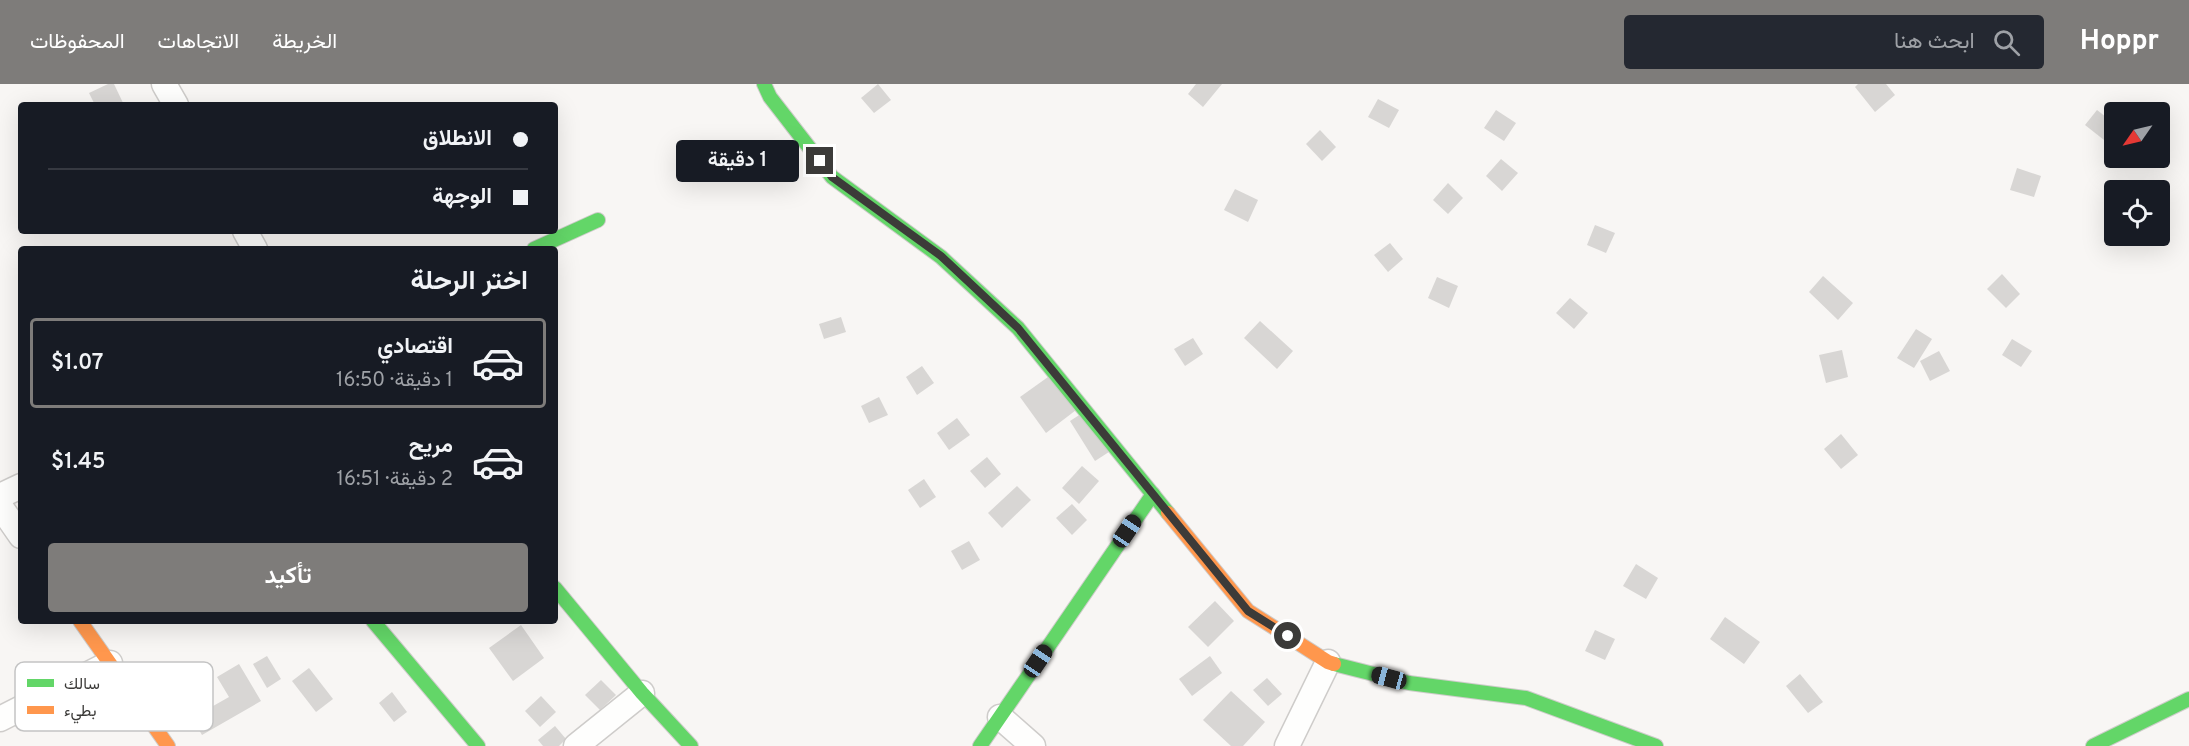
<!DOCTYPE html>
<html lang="ar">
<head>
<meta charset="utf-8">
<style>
	:root { --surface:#171b24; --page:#242831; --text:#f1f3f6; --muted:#9ea1a6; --line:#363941; --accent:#7e7c7a }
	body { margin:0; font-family:Overpass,Vazirmatn,sans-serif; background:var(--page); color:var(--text); direction:rtl; height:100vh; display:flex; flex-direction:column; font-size:22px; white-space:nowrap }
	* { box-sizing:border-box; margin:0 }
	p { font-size:20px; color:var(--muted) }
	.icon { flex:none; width:33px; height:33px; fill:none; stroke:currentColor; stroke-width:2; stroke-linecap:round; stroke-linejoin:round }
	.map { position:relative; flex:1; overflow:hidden; direction:ltr }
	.details { position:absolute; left:18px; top:162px; width:540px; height:378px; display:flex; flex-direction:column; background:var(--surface); border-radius:6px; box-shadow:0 6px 24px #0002; direction:rtl }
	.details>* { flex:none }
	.top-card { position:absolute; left:18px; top:18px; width:540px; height:132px; border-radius:6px; box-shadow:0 6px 24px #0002; direction:rtl; display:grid; align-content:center; height:132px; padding:0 30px; background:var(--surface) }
	.needle { width:39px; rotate:236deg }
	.controls { position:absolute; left:2104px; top:18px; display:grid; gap:12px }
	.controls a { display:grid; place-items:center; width:66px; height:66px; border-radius:6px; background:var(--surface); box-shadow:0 6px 24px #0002; font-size:30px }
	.end { position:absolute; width:27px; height:27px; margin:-14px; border:8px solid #3c3b39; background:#fff; box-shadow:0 0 0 3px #fff }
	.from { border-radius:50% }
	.bubble { position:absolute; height:42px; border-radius:6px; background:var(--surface); box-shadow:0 6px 24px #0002; font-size:20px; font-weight:600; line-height:42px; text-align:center; direction:rtl }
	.car { position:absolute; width:18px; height:36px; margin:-18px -9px; border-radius:8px; box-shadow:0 0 4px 2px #0007; background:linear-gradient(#222 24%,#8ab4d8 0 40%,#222 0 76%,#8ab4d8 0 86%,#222 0) }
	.top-card b { display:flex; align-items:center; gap:21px; height:57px; font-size:22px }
	.top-card b+b { border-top:2px solid var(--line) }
	.top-card i { width:15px; height:15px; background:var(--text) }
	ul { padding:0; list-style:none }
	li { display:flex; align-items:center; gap:18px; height:90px; margin:0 12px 9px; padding:0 18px; border:3px solid transparent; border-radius:6px }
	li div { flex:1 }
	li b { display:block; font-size:22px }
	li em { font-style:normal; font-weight:600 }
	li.active { border-color:var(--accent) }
	li>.icon { width:54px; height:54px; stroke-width:1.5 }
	h2 { padding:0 30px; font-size:27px; line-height:72px }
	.cta { display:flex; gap:12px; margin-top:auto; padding:12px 30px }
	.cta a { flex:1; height:69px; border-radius:6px; background:var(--accent); color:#fff; font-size:24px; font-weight:600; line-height:69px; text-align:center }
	header { display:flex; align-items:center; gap:36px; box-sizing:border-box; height:84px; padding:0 30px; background:var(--accent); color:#fff }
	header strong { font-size:28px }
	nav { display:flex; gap:33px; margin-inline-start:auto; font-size:21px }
	.search { width:420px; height:54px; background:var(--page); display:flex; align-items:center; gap:15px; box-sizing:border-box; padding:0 21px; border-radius:6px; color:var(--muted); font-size:22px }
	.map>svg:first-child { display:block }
</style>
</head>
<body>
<header>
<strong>Hoppr</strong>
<div class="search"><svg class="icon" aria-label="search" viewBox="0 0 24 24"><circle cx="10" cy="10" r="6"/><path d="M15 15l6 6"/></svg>ابحث هنا</div>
<nav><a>الخريطة</a><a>الاتجاهات</a><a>المحفوظات</a></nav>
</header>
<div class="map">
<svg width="2189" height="662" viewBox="0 0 2189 662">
	<rect width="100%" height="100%" fill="#f8f6f4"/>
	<!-- building -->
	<g fill="#d8d6d4">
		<path d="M108,0H114L124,21H95L89,9Z"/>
		<path d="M878,0L891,16L874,29L861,14Z"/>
		<path d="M1196,0H1222L1203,23L1188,10Z"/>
		<path d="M1858,0H1886L1895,11L1875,28L1855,3Z"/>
		<path d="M1378,15L1399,26L1389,44L1368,33Z"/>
		<path d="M1496,26L1516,39L1504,57L1484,44Z"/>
		<path d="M2097,26L2115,40L2104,56L2085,41Z"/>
		<path d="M1320,46L1336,63L1322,77L1306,60Z"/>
		<path d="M1501,75L1518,89L1502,107L1486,92Z"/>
		<path d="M2017,84L2041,92L2034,113L2010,106Z"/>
		<path d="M1448,99L1463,114L1448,130L1433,116Z"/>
		<path d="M1235,105L1258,116L1248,138L1224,126Z"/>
		<path d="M1595,141L1615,149L1606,169L1587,161Z"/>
		<path d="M1390,159L1403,175L1388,188L1374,171Z"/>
		<path d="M2002,190L2020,210L2006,224L1987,205Z"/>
		<path d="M1823,192L1853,219L1838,236L1809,208Z"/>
		<path d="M1437,193L1458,202L1449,224L1428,214Z"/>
		<path d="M1570,214L1588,229L1574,245L1556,229Z"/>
		<path d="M841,233L846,248L824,255L819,240Z"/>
		<path d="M1260,237L1293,267L1277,285L1244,254Z"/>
		<path d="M1916,245L1932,255L1914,284L1897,274Z"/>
		<path d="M1193,254L1203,270L1185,282L1174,265Z"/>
		<path d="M2012,255L2032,267L2021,283L2002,271Z"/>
		<path d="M1842,266L1848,293L1826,299L1819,271Z"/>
		<path d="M1939,267L1950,287L1930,297L1920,277Z"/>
		<path d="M922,282L934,299L917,311L906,293Z"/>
		<path d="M1055,288L1080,323L1046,349L1020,313Z"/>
		<path d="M879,313L888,331L869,339L861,322Z"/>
		<path d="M1087,326L1112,366L1095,377L1070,337Z"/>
		<path d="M957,334L970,351L949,366L937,349Z"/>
		<path d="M1841,350L1858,371L1841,385L1824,365Z"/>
		<path d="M987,373L1001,390L985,404L970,387Z"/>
		<path d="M1082,382L1099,397L1079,420L1062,404Z"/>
		<path d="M924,395L936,413L920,424L908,406Z"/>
		<path d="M1017,402L1031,416L1002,444L988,429Z"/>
		<path d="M1072,420L1087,436L1072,451L1056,434Z"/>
		<path d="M969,457L980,476L962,486L951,467Z"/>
		<path d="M1636,480L1658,494L1646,515L1623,502Z"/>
		<path d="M1215,517L1234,537L1208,563L1188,543Z"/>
		<path d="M1725,533L1760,558L1744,580L1710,555Z"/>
		<path d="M521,541L544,574L513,597L489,564Z"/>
		<path d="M1595,546L1615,555L1605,576L1585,567Z"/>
		<path d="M267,572L281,595L267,604L253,580Z"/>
		<path d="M1210,572L1222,589L1192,612L1179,595Z"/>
		<path d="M239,580L261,617L202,651L192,634L229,613L217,593Z"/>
		<path d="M309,584L333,615L316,628L292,597Z"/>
		<path d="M1800,590L1823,618L1808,629L1786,602Z"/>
		<path d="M1267,594L1282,610L1268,622L1253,606Z"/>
		<path d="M601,596L616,611L600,626L585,611Z"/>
		<path d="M1231,607L1265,638L1243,662H1231L1203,636Z"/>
		<path d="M392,608L407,628L394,638L379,619Z"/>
		<path d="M541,612L556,628L540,643L525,627Z"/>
		<path d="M555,642L566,655L559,662H543L538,656Z"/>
	</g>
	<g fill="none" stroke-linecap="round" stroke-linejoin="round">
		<defs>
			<g id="street">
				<path d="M164,0L176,21"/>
				<path d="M245,147L255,165"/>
				<path d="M0,412L21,402"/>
				<path d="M0,422L21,452"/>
				<path d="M1000,633L1033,662"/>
				<path d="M0,635L110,579"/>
				<path d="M576,662L642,609"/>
				<path d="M1287,662L1328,578"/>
			</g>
			<g id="fast">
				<path d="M764,0L770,13L832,93L941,173L1018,244L1168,429"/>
				<path d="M534,165L598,136"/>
				<path d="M555,504L642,609L691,662"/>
				<path d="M373,537L478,662"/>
				<path d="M1334,580L1409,599L1526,614L1656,662"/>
				<path d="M980,662L1153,410"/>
				<path d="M2093,662L2189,615"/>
			</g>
			<g id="slow">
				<path d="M1168,429L1248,527L1328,578L1334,580"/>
				<path d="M80,537L168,662"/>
			</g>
		</defs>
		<!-- street casing -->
		<use href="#street" stroke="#ceccca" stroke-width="27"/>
		<!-- fast casing -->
		<use href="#fast" stroke="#ceccca" stroke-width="16"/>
		<!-- slow casing -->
		<use href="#slow" stroke="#ceccca" stroke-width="16"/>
		<!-- street -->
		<use href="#street" stroke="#fefefd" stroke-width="24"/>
		<!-- fast -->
		<use href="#fast" stroke="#63d668" stroke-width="14"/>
		<!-- slow -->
		<use href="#slow" stroke="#ff974d" stroke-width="14"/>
	</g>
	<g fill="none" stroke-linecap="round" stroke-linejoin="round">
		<!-- route -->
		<path stroke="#3c3b39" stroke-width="8" d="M820,77L832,93L941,172L1018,244L1248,527L1288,552"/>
	</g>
	<!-- legend -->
	<rect x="15" y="578" width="198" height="69" rx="9" fill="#fff" stroke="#c4c4c4" stroke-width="1.5"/>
	<rect x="27" y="595" width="27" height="8" fill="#63d668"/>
	<rect x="27" y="622" width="27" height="8" fill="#ff974d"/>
	<g font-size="16" fill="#3c3b39">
		<text x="64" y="605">سالك</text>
		<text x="64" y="632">بطيء</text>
	</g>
</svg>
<div class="controls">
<a><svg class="needle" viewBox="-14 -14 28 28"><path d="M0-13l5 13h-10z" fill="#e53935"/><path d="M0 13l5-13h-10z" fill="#9ea1a6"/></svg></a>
<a><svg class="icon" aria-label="locate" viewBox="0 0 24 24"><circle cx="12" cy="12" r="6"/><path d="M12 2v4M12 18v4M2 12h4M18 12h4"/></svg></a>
</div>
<i class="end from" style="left:1288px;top:552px"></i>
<i class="end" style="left:820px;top:77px"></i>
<div class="bubble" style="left:676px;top:56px;width:123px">1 دقيقة</div>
<i class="car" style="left:1127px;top:447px;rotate:34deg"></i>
<i class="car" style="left:1038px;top:577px;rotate:34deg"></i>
<i class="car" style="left:1389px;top:594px;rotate:285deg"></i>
<div class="top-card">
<b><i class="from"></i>الانطلاق</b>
<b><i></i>الوجهة</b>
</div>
<section class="details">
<h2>اختر الرحلة</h2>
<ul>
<li class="active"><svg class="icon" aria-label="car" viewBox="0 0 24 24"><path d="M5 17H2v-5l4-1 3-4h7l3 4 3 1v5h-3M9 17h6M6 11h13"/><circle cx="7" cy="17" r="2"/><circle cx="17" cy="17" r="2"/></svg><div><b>اقتصادي</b><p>1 دقيقة · 16:50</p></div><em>$1.07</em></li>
<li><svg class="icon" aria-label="car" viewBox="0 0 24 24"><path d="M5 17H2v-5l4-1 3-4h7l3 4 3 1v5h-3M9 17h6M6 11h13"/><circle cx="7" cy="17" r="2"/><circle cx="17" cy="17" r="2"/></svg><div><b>مريح</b><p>2 دقيقة · 16:51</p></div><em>$1.45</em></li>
</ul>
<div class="cta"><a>تأكيد</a></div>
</section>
</div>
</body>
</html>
